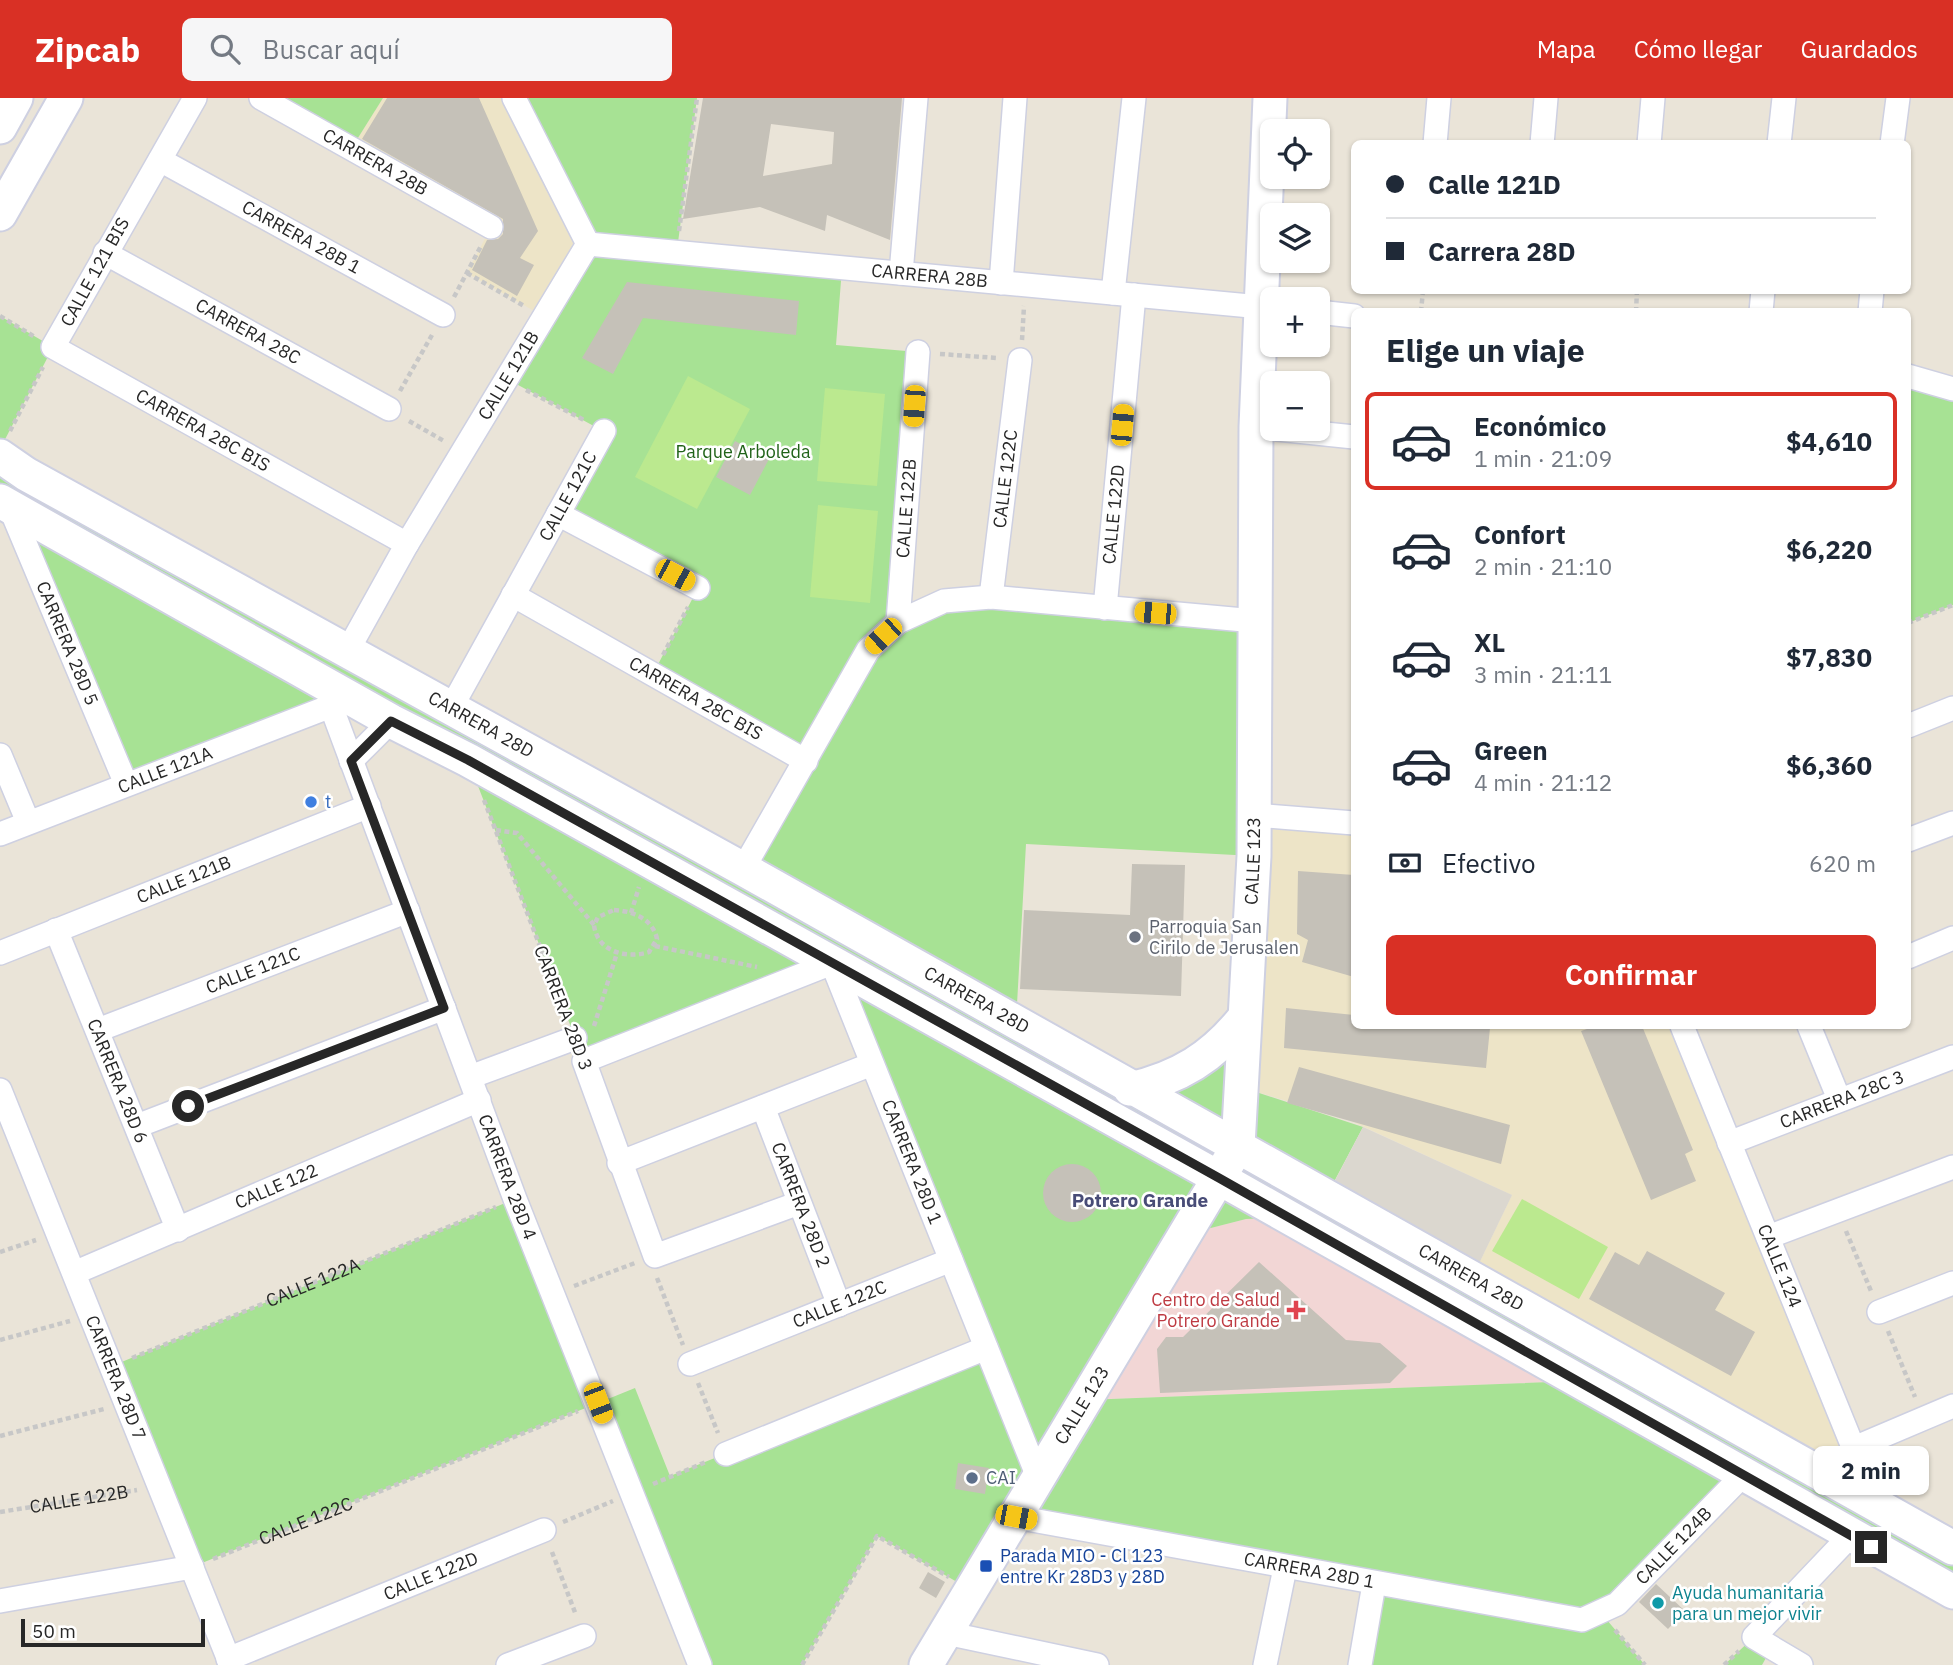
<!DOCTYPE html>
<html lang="es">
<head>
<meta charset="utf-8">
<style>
	:root { --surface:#fff; --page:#f6f6f7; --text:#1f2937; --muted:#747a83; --line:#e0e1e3; --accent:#d93025 }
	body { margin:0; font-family:"IBM Plex Sans",sans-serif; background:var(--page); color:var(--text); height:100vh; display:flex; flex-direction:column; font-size:26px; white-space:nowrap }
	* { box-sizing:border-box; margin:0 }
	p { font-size:23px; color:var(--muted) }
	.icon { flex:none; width:38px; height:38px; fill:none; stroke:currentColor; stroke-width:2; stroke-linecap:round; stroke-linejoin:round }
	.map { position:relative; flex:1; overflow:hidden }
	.panel { position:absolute; left:1351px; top:210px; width:560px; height:721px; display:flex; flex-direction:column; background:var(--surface); border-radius:10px; box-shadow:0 2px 5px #0004 }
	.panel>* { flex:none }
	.banner { position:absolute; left:1351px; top:42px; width:560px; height:154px; border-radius:10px; box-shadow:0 2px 5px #0004; display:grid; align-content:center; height:154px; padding:0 35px; background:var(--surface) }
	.buttons { position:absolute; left:1260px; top:21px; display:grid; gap:14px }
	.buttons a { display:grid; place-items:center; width:70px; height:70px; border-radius:10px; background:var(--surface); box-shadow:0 2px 5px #0004; font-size:35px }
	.scale { position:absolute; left:21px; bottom:18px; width:184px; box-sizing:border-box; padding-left:7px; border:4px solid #272727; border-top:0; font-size:19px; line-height:24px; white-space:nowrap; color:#272727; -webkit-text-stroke:5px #fff; paint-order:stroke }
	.end { position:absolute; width:32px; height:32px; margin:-16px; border:9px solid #272727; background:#fff; box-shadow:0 0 0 4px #fff }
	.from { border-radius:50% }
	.bubble { position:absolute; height:49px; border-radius:10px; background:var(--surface); box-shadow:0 2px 5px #0004; font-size:23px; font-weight:800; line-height:49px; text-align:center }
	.car { position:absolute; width:21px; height:42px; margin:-21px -10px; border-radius:9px; box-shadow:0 0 5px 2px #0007; background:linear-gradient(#f5c518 24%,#345 0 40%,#f5c518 0 76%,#345 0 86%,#f5c518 0) }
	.banner b { display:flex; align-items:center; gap:24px; height:66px; font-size:26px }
	.banner b+b { border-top:2px solid var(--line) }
	.banner i { width:18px; height:18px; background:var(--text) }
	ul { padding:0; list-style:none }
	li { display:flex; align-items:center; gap:21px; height:98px; margin:0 14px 10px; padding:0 21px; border:4px solid transparent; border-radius:10px }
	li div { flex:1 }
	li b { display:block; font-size:26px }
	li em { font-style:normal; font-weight:800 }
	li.selected { border-color:var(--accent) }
	li>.icon { width:63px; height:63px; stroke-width:1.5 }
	h2 { padding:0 35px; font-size:32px; line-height:84px }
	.pay { display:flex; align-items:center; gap:18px; height:77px; padding:0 35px; font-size:26px }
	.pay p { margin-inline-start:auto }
	.cta { display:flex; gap:14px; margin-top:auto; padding:14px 35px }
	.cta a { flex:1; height:80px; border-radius:10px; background:var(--accent); color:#fff; font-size:28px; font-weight:800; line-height:80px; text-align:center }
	header { display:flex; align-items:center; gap:42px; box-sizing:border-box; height:98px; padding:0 35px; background:var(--accent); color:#fff }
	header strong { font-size:33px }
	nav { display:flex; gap:38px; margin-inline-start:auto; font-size:24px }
	.search { width:490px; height:63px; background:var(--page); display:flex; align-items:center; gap:18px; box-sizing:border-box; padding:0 24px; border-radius:10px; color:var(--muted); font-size:26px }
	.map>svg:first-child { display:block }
</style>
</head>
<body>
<header>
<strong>Zipcab</strong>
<div class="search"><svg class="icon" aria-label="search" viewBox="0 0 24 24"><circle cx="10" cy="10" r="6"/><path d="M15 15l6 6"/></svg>Buscar aquí</div>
<nav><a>Mapa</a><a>Cómo llegar</a><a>Guardados</a></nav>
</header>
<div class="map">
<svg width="1953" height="1567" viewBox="0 0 1953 1567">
	<rect width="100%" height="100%" fill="#eae4d8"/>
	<!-- education -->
	<g fill="#ede4c7">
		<path d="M383,0H514L588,146L543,218L467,175L491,129L351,51Z"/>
		<path d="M1255,717L1354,725V928H1682L1877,1408L1472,1180L1512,1097L1349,1022L1241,989Z"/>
	</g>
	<!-- medical -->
	<path fill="#f2d6d5" d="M1267,1120L1579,1283L1084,1302L1203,1132L1246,1121Z"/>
	<!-- green -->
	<g fill="#a7e294" fill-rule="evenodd">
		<path d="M261,0H383L351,51Z"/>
		<path d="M514,0H697L677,152L842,170L836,247L918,254L898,523L944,503L1255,523L1254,758L1026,746L1016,924L1130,991L1227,941L1241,989L1363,1029L1327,1097L1953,1450V1494L1744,1376L1601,1515L1645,1567H1360L1374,1487L1016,1419L971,1492L877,1438L802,1567H700L598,1305L192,1469L112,1268L515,1101L598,1305L635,1290L670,1378L986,1251L832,865L584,963L468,662L331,608L126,686L0,403V358L743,771L806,663L653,576L698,490L558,416L603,333L507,281L588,146ZM1267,1120L1577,1283L1085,1302L1203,1132L1246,1121Z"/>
		<path d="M0,218L53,249L0,351Z"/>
		<path d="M1908,278L1953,291V507L1908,525Z"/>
		<path d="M1754,1539L1772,1549L1762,1567H1724Z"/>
	</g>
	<!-- pitch -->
	<g fill="#bbe98f">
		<path d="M688,278L750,311L697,411L635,379Z"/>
		<path d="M825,290L885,296L877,388L817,383Z"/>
		<path d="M818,407L878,413L870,505L810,499Z"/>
		<path d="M1522,1101L1608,1149L1579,1201L1492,1153Z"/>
	</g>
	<!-- plaza -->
	<path fill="#dbd7cf" d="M1363,1029L1512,1097L1472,1180L1327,1098Z"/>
	<!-- building -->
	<g fill="#c5c1b8" fill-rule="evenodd">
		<path d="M387,0H479L538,133L520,160L534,167L517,198L472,172L487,142L498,141L503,136V121L362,41Z"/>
		<path d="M703,0H902L890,142L827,117L825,133L760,109L683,121ZM771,26L834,34L832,66L763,78Z"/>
		<path d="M627,184L799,203L796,237L643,220L613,276L582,260Z"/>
		<path d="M735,343L769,361L750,397L716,379Z"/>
		<path d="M1132,766L1185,767L1181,898L1020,891L1024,812L1130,817Z"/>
		<path d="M1298,773L1354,777V879L1302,864L1308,842L1297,836Z"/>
		<path d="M1286,910L1354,917V928L1490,930L1486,970L1284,950Z"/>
		<path d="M1596,928H1642L1693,1052L1685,1056L1696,1083L1651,1102L1581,933Z"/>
		<path d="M1299,969L1510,1027L1501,1066L1287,1005Z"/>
		<circle cx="1072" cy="1095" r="29"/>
		<path d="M1647,1153L1725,1195L1715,1212L1755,1234L1731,1278L1589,1201L1615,1154L1639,1167Z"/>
		<path d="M1259,1164L1346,1242L1380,1245L1407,1268L1390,1285L1160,1295L1157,1251L1166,1239H1183Z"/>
		<path d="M958,1365L989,1370L985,1396L955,1391Z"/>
		<path d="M928,1474L945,1484L936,1500L919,1490Z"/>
		<path d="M1656,1486L1685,1513L1668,1531L1639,1504Z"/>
	</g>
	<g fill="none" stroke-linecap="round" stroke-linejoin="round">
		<defs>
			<g id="street">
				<path id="s4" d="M195,0L53,249L407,446"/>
				<path id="s5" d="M261,0L491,129"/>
				<path d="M514,0L588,146"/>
				<path d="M1435,46L1439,0"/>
				<path d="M1542,46L1546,0"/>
				<path d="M1649,46L1653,0"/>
				<path d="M1779,46L1784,0"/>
				<path d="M1892,46L1898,0"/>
				<path id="s6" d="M160,62L443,217"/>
				<path id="s7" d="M588,146L1272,210"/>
				<path id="s8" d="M105,155L389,311"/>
				<path d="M901,175L916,0"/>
				<path d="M1001,185L1015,0"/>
				<path d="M1113,195L1134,0"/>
				<path d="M1318,214L1354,218"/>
				<path d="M1761,214L1763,192"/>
				<path d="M1870,214L1872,192"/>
				<path d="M1908,278L1953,291"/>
				<path d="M1277,331L1354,339"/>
				<path id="s9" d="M9,407L126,686"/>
				<path d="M558,416L698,490"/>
				<path id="s10" d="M513,497L806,663"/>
				<path id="s11" d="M991,499L1020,262"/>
				<path id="s12" d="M1105,510L1134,197"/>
				<path id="s13" d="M898,524L918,254"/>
				<path id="s14" d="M348,552L407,446L588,146"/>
				<path id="s15" d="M330,586L331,608L515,1101L700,1567"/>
				<path id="s16" d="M451,610L604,333"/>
				<path d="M1908,628L1953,610"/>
				<path d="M0,657L28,724"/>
				<path d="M351,663L391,623"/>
				<path d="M1255,717L1354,725"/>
				<path id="s17" d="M0,736L331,608"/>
				<path d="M1908,742L1953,725"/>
				<path d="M743,771L868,552L898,524L944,503L991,499L1255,523"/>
				<path id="s18" d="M56,832L178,1132"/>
				<path id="s19" d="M0,855L369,708"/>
				<path d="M1908,859L1953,840"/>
				<path id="s20" d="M1682,928L1877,1408"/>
				<path d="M1809,928L1839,1001"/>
				<path id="s21" d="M98,932L408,813"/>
				<path d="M470,979L575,940"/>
				<path id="s22" d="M0,992L231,1567"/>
				<path id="s23" d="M763,1009L839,1207"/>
				<path d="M137,1028L444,910"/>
				<path id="s24" d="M1729,1045L1953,959"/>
				<path d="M619,1065L872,966"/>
				<path id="s25" d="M799,1105L655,1158L584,963L832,865L1038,1379"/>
				<path d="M1768,1139L1953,1069"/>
				<path id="s26" d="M74,1175L479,1002"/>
				<path d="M1879,1214L1953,1185"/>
				<path id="s27" d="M690,1266L951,1162"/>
				<path d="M1854,1350L1953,1308"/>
				<path d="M726,1356L986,1250"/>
				<path id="s28" d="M1016,1419L1582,1522L1617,1506L1744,1376"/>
				<path d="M0,1503L192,1469"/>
				<path d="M946,1535L1097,1567"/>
				<path id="s29" d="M228,1561L544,1432"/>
				<path d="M508,1567L584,1538"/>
				<path d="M1265,1567L1285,1470"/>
				<path d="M1360,1567L1374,1486"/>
				<path d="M1801,1567L1754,1539L1850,1438"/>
			</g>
			<g id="secondary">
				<path d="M0,29L16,0"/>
				<path d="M0,116L66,0"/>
				<path id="s30" d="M0,358L26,376L743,771L1953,1450"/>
				<path d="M0,403L391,623L468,662L1219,1080L1953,1494"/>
				<path d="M1130,991C1179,980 1213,959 1244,920"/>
				<path id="s31" d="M926,1567L1238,1048L1254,758L1256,329L1270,0"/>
			</g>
		</defs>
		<!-- street casing -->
		<use href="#street" stroke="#ced0e1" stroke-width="26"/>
		<!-- secondary casing -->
		<use href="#secondary" stroke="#ced0e1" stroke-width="37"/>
		<!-- path -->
		<g stroke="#c7c7c7" stroke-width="4.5" stroke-dasharray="5 3.5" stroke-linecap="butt">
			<path d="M679,133L697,0"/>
			<path d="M467,175L524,208"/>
			<path d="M454,199L481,148"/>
			<path d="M1421,214L1423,192"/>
			<path d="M1636,214L1637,192"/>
			<path d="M0,218L35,239"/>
			<path d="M1022,242L1024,208"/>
			<path d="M940,256L997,260"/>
			<path d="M526,292L584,322"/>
			<path d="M400,293L432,237"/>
			<path d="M409,323L444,343"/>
			<path d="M10,333L43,269"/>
			<path d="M1908,525L1953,507"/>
			<path d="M663,557L688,509"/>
			<path d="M484,702L567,919"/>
			<path d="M496,732L517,735L594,827"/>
			<path d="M614,812C633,813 653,821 657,841L649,854C627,861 597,854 594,827L598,819Z"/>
			<path d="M631,815L639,789"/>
			<path d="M655,848L757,869"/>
			<path d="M594,928L617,855"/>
			<path d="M1846,1133L1871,1193"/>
			<path d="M0,1154L36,1142"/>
			<path d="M657,1180L683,1247"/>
			<path d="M574,1188L635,1165"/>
			<path d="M1888,1233L1915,1299"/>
			<path d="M0,1242L70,1223"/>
			<path id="s1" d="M132,1260L496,1109"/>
			<path d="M698,1285L718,1335"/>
			<path d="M0,1338L104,1311"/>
			<path d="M653,1386L706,1364"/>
			<path id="s2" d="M0,1414L137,1392"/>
			<path d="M563,1424L613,1403"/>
			<path d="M552,1454L576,1517"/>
			<path id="s3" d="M213,1461L578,1313"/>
			<path d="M1615,1532L1645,1567"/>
			<path d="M802,1567L877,1438L949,1479"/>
			<path d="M1724,1567L1739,1553"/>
		</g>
		<!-- street -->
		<use href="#street" stroke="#fff" stroke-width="23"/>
		<!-- secondary -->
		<use href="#secondary" stroke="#fff" stroke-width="33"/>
	</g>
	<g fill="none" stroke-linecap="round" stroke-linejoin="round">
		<!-- route -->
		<path stroke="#272727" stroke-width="9" d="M188,1008L444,910L351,663L391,623L468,662L1219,1080L1871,1449"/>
	</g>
	<!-- markers -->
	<circle fill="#3f7fe0" stroke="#fff" stroke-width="2.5" cx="311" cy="704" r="7"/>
	<circle fill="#6b7280" stroke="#fff" stroke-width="2.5" cx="1135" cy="839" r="7"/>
	<path fill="#e0444e" stroke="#fff" stroke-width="2.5" d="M1292.5 1201.5h7v7h7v7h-7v7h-7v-7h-7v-7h7z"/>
	<circle fill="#5c6f8a" stroke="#fff" stroke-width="2.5" cx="972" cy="1380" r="7"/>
	<rect fill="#1a4fb4" stroke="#fff" stroke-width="2.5" x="979" y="1461" width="14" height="14" rx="3.5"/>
	<circle fill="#0f9aa8" stroke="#fff" stroke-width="2.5" cx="1658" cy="1505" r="7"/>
	<g text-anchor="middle" stroke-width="5" stroke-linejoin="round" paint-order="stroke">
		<!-- street labels -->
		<g font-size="18" fill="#272727" stroke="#fff">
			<text dy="6" stroke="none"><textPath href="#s5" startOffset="131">CARRERA 28B</textPath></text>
			<text dy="6" stroke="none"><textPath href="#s6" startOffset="161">CARRERA 28B 1</textPath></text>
			<text transform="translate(95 174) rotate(-61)" y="6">CALLE 121 BIS</text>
			<text dy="6" stroke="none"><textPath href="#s7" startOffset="343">CARRERA 28B</textPath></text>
			<text dy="6" stroke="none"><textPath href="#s8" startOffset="163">CARRERA 28C</textPath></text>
			<text dy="6" stroke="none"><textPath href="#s14" startOffset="318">CALLE 121B</textPath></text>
			<text dy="6" stroke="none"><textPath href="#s4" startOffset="458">CARRERA 28C BIS</textPath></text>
			<text dy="6" stroke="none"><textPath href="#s11" startOffset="119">CALLE 122C</textPath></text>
			<text dy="6" stroke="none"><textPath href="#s16" startOffset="242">CALLE 121C</textPath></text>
			<text dy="6" stroke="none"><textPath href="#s13" startOffset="114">CALLE 122B</textPath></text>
			<text dy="6" stroke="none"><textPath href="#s12" startOffset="94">CALLE 122D</textPath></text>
			<text dy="6" stroke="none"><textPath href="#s9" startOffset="150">CARRERA 28D 5</textPath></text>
			<text dy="6" stroke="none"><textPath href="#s10" startOffset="210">CARRERA 28C BIS</textPath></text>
			<text dy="6" stroke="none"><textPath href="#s30" startOffset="551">CARRERA 28D</textPath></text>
			<text dy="6" stroke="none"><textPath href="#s17" startOffset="177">CALLE 121A</textPath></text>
			<text dy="6" stroke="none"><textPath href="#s31" startOffset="891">CALLE 123</textPath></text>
			<text dy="6" stroke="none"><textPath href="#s19" startOffset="198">CALLE 121B</textPath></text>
			<text dy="6" stroke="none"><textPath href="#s21" startOffset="166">CALLE 121C</textPath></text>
			<text dy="6" stroke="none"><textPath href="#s30" startOffset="1118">CARRERA 28D</textPath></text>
			<text transform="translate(563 910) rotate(69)" y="6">CARRERA 28D 3</text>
			<text dy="6" stroke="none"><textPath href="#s18" startOffset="163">CARRERA 28D 6</textPath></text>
			<text dy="6" stroke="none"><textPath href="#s24" startOffset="121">CARRERA 28C 3</textPath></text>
			<text dy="6" stroke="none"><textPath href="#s25" startOffset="842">CARRERA 28D 1</textPath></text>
			<text dy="6" stroke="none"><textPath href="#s15" startOffset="525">CARRERA 28D 4</textPath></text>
			<text dy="6" stroke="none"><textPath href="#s26" startOffset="220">CALLE 122</textPath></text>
			<text dy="6" stroke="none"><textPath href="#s23" startOffset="105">CARRERA 28D 2</textPath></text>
			<text dy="6" stroke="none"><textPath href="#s20" startOffset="259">CALLE 124</textPath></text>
			<text dy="6" stroke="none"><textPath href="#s30" startOffset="1685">CARRERA 28D</textPath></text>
			<text dy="6" stroke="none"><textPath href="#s1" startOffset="196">CALLE 122A</textPath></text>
			<text dy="6" stroke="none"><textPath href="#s27" startOffset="161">CALLE 122C</textPath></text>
			<text dy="6" stroke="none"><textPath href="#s22" startOffset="310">CARRERA 28D 7</textPath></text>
			<text dy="6" stroke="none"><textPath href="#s31" startOffset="303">CALLE 123</textPath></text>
			<text dy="6" stroke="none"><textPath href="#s2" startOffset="80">CALLE 122B</textPath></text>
			<text dy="6" stroke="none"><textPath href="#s3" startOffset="100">CALLE 122C</textPath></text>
			<text dy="6" stroke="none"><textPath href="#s28" startOffset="695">CALLE 124B</textPath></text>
			<text dy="6" stroke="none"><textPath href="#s28" startOffset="298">CARRERA 28D 1</textPath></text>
			<text dy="6" stroke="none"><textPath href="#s29" startOffset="219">CALLE 122D</textPath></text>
		</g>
		<!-- park labels -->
		<g font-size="18" fill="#216319" stroke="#fff">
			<text x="743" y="360">Parque Arboleda</text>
		</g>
		<!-- shop labels -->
		<g font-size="18" fill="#366cbe" stroke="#fff" text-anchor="start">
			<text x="325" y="710">t</text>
		</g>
		<!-- worship labels -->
		<g font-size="18" fill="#5b616d" stroke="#fff" text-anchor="start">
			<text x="1149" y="835">Parroquia San<tspan x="1149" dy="21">Cirilo de Jerusalen</tspan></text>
		</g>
		<!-- health labels -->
		<g font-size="18" fill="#be3a42" stroke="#fff" text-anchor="end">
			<text x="1280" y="1208">Centro de Salud<tspan x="1280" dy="21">Potrero Grande</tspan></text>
		</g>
		<!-- service labels -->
		<g font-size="18" fill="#4e5e75" stroke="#fff" text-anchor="start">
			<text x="986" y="1386">CAI</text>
		</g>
		<!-- transit labels -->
		<g font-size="18" fill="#164399" stroke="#fff" text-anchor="start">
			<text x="1000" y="1464">Parada MIO - Cl 123<tspan x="1000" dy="21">entre Kr 28D3 y 28D</tspan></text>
		</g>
		<!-- culture labels -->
		<g font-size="18" fill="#0d838f" stroke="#fff" text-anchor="start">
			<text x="1672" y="1501">Ayuda humanitaria<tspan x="1672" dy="21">para un mejor vivir</tspan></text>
		</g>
		<!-- neighbourhood labels -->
		<g font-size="19" font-weight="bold" fill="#484c77" stroke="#fff">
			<text x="1140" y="1109">Potrero Grande</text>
		</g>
	</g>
</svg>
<div class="buttons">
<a><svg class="icon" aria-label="locate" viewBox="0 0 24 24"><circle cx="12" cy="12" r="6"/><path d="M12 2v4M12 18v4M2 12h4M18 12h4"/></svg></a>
<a><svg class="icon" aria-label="layers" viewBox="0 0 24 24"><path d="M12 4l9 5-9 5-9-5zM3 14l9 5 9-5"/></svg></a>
<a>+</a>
<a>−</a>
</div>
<div class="scale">50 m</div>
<i class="end from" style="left:188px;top:1008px"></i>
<i class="end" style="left:1871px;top:1449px"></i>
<div class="bubble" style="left:1813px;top:1348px;width:116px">2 min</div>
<i class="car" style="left:914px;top:308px;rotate:184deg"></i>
<i class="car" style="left:1122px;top:327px;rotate:5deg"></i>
<i class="car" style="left:675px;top:477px;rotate:118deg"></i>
<i class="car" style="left:1155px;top:515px;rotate:275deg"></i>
<i class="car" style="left:883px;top:538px;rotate:227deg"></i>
<i class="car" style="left:598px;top:1305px;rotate:159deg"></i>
<i class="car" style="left:1016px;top:1419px;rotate:101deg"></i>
<div class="banner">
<b><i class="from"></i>Calle 121D</b>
<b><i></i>Carrera 28D</b>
</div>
<section class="panel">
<h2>Elige un viaje</h2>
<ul>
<li class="selected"><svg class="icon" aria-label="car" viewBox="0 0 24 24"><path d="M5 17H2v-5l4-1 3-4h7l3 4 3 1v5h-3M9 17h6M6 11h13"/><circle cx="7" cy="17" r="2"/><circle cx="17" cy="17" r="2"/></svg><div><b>Económico</b><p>1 min · 21:09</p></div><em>$4,610</em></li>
<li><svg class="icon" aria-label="car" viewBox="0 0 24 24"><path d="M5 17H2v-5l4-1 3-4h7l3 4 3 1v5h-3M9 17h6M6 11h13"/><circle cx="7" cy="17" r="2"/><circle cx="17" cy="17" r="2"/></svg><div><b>Confort</b><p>2 min · 21:10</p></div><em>$6,220</em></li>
<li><svg class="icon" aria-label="car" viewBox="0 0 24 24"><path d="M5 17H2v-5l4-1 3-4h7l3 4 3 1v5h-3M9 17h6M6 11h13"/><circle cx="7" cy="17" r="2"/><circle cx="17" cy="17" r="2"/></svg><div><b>XL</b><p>3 min · 21:11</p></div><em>$7,830</em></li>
<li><svg class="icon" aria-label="car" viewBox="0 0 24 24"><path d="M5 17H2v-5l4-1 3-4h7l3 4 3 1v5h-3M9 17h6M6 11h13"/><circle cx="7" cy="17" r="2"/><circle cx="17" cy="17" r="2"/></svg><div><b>Green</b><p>4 min · 21:12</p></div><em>$6,360</em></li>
</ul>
<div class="pay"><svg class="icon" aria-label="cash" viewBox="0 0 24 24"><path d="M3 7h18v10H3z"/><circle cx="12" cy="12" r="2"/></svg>Efectivo<p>620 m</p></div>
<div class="cta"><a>Confirmar</a></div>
</section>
</div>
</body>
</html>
